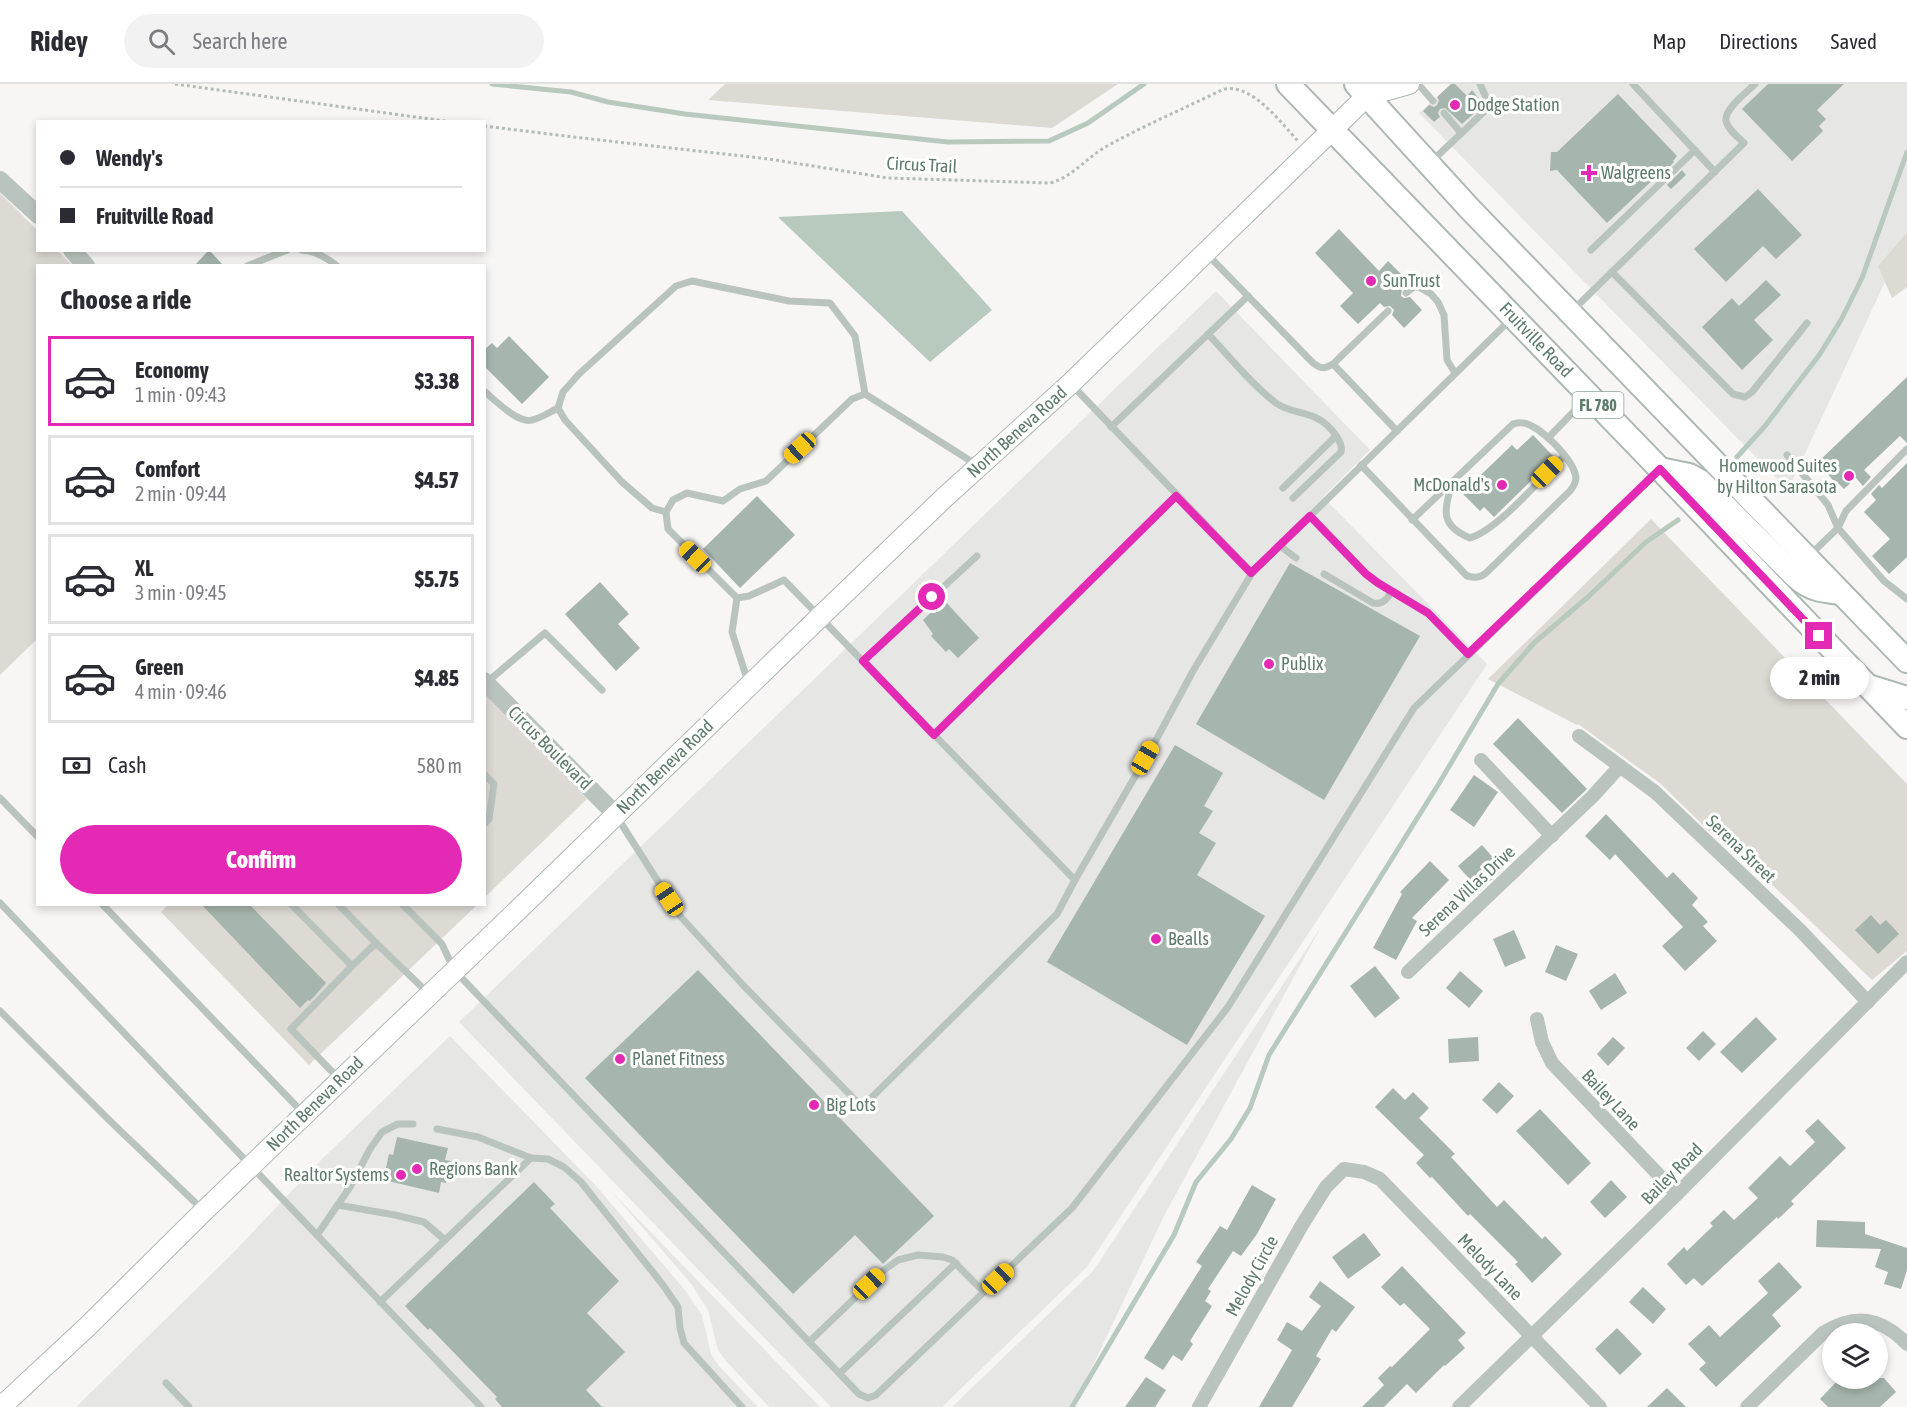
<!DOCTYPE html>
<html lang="en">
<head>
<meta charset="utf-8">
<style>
	:root { --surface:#fff; --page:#f2f2f3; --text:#2b2b33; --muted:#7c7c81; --line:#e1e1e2; --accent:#e429b4 }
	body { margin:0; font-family:"Asap Condensed",sans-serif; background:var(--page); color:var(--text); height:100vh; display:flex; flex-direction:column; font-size:22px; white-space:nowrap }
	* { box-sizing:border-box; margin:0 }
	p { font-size:20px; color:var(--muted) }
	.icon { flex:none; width:33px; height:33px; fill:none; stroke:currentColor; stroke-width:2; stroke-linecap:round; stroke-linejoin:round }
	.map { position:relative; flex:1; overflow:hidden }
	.side { position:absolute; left:36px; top:180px; width:450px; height:642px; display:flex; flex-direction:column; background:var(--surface); border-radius:0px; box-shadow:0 3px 9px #0003 }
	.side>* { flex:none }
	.hud { position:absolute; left:36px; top:36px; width:450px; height:132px; border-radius:0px; box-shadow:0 3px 9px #0003; display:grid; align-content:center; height:132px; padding:0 24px; background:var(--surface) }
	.tools { position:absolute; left:1822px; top:1239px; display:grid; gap:12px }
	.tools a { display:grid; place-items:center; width:66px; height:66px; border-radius:50%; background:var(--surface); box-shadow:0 3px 9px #0003; font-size:30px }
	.end { position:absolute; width:27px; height:27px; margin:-14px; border:8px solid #e429b4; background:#fff; box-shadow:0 0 0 3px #fff }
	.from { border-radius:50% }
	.bubble { position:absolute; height:42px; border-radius:21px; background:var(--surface); box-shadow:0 3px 9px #0003; font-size:20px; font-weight:800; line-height:42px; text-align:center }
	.car { position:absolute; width:18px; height:36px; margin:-18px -9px; border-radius:8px; box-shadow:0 0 4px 2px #0007; background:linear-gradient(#f5c518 24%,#345 0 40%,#f5c518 0 76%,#345 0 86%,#f5c518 0) }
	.hud b { display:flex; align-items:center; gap:21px; height:57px; font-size:22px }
	.hud b+b { border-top:2px solid var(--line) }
	.hud i { width:15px; height:15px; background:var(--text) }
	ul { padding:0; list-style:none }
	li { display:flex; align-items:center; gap:18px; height:90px; margin:0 12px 9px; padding:0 12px; border:3px solid var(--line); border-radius:0px }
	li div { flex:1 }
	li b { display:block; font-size:22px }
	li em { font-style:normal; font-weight:800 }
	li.active { border-color:var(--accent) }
	li>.icon { width:54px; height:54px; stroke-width:1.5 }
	h2 { padding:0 24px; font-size:27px; line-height:72px }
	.pay { display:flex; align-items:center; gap:15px; height:66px; padding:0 24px; font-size:22px }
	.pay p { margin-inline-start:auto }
	.button { display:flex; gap:12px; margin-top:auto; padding:12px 24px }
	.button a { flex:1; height:69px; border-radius:36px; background:var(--accent); color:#fff; font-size:24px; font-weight:800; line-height:69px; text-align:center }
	header { display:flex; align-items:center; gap:36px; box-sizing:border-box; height:84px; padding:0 30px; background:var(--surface); border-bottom:2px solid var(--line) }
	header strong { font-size:28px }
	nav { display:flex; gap:33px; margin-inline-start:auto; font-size:21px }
	.search { width:420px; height:54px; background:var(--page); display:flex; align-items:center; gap:15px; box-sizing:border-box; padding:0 21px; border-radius:33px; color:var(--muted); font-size:22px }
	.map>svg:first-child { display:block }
</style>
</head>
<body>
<header>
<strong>Ridey</strong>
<div class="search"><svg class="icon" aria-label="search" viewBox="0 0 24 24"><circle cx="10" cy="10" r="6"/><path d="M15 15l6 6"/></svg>Search here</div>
<nav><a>Map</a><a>Directions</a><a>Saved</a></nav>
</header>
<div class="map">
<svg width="1907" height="1323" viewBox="0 0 1907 1323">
	<rect width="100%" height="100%" fill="#f8f5f5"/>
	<!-- built -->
	<g fill="#e6e7e5">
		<path d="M1452,0H1907V148L1878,182L1885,198L1788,406L1419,29Z"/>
		<path d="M1216,207L1370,366L1323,413L1487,580L1087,1183L942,1323H831L459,938Z"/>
		<path d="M1321,843L1165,1130L1073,1323H952L1093,1187Z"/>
		<path d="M450,952L597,1103L685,1206L702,1231L711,1270L719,1282L758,1323H76L233,1169L322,1075Z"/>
		<path d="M611,1107L820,1323H769L726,1277L718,1266L708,1226L692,1201Z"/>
	</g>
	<!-- green -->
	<g fill="#dddad4">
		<path d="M725,0H1118L1052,44L708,16Z"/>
		<path d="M0,109L37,146L38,166L58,167L72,181L38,182L37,555L0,591Z"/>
		<path d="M1907,148V203L1892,214L1878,182Z"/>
		<path d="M1651,435L1907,700V867L1872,896L1743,773L1712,750L1661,700L1578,640L1577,641L1488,595Z"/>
		<path d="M485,611L587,715L485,813Z"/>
		<path d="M169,820L477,821L309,981L161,828Z"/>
	</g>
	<!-- water -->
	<path fill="#b8c9bd" d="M902,127L992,226L930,278L778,133Z"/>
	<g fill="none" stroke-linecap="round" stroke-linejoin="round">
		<!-- stream -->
		<g stroke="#b8c9bd" stroke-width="5">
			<path d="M492,0L571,8L608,18L685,30L948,58L1049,57L1088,39L1144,0"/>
			<path d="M1737,373L1765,342L1820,270L1841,236L1862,194L1907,68"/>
			<path d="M1072,1323L1174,1151L1196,1098L1231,1055L1250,1024L1269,971L1438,701L1498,600L1534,559L1589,512L1646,458L1678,436"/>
		</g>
	</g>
	<!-- building -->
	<g fill="#a6b5ad">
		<path d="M1451,0H1455L1467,12L1472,6L1482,19L1477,24L1479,25L1462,40L1445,24L1440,25L1438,29L1440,33L1434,38L1423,27L1429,21L1434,23L1437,21L1439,16L1437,13Z"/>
		<path d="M1768,0H1844L1817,26L1826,35L1819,42L1823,47L1792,77L1742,25Z"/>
		<path d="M1618,10L1677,72L1673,77L1674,78L1659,93L1658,91L1607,139L1557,86L1550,87L1551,68H1557Z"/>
		<path d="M1682,86L1686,91L1671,105L1667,101Z"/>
		<path d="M1758,105L1802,151L1776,175L1763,162L1726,198L1694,165Z"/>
		<path d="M1339,145L1379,187L1388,177L1404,193L1397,200L1402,205L1401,212L1404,214L1410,213L1422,226L1404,244L1392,231L1394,226L1390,222L1384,223L1380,219L1358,240L1340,222L1353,209L1315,169Z"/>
		<path d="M209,166L224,182H194Z"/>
		<path d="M1766,196L1781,211L1754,236L1773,256L1742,286L1702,243L1732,214L1739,222Z"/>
		<path d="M509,252L549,293L522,320L484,282V266L492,259L497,264Z"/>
		<path d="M1907,293V359L1900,352L1864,386L1871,393L1863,402L1856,394L1844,405L1837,398L1836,400L1818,378Z"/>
		<path d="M1533,351L1553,372L1537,387L1539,389L1494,433L1484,423L1480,427L1462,409L1512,361L1517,366Z"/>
		<path d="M1907,379V473L1889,490L1872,472L1890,455L1864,428L1876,416L1871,410L1879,401L1882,404Z"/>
		<path d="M757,412L795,451L740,504L703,465Z"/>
		<path d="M1290,479L1420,552L1324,716L1196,640Z"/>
		<path d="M600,498L629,530L618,540L640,564L616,587L565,530Z"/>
		<path d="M944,516L979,554L958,574L949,565L946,568L931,552L933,550L923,536Z"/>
		<path d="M1518,634L1587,705L1562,729L1493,660Z"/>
		<path d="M1175,661L1223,689L1204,722L1213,727L1199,749L1216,759L1197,791L1265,832L1187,961L1047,878Z"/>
		<path d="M1474,691L1498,708L1474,743L1450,726Z"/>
		<path d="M1606,730L1667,794L1673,788L1698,814L1692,821L1708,838L1703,842L1717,857L1685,887L1662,862L1683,843L1615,770L1610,776L1585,752Z"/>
		<path d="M1482,761L1503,785L1480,807L1458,782Z"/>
		<path d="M1430,777L1449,796L1412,834L1417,837L1396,876L1373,864L1402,810L1400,808Z"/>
		<path d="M201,820H249L326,899L310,917L308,916L300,924Z"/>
		<path d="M1871,831L1880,841L1886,836L1899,850L1878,870L1855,846Z"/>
		<path d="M1514,846L1526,874L1505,883L1493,855Z"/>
		<path d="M1556,861L1578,870L1566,897L1545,888Z"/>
		<path d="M1375,882L1400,914L1375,934L1350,902Z"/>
		<path d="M698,886L934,1132L883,1180L855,1151L793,1210L585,994Z"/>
		<path d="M1460,887L1483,907L1469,924L1446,904Z"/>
		<path d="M1615,889L1627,909L1601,926L1589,907Z"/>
		<path d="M1756,933L1777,955L1742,989L1720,968Z"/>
		<path d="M1703,947L1716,960L1699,977L1686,964Z"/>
		<path d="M1478,953L1479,977L1449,979L1448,955Z"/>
		<path d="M1613,953L1625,964L1608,982L1597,970Z"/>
		<path d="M1499,998L1514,1012L1497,1030L1482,1016Z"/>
		<path d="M1393,1004L1405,1016L1413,1008L1429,1024L1419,1034L1455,1070L1451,1073L1497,1123L1504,1116L1542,1155L1545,1152L1562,1170L1532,1199L1515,1180L1518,1178L1470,1130L1468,1132L1432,1093L1430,1094L1416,1079L1424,1071L1375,1023Z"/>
		<path d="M1540,1025L1591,1079L1568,1101L1516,1047Z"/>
		<path d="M1818,1035L1846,1064L1791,1117L1794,1120L1778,1135L1777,1133L1702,1202L1694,1194L1686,1201L1667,1180L1684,1163L1687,1167L1713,1142L1710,1139L1724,1126L1734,1136L1758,1114L1748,1104L1780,1072L1790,1082L1815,1058L1805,1047Z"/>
		<path d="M397,1053L448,1064L445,1076L451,1077L446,1099L441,1098L439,1109L388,1097L389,1094L384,1093L389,1070L393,1071Z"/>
		<path d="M1611,1096L1627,1113L1605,1134L1590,1118Z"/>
		<path d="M534,1098L555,1120L550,1124L619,1197L587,1229L625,1268L586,1306L602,1323H502L495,1315L497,1313L430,1244L428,1246L405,1222Z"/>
		<path d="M1252,1101L1276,1115L1257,1150L1241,1172L1233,1167L1208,1205L1211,1207L1205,1217L1212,1222L1190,1257L1193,1260L1182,1277L1173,1271L1163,1286L1144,1274L1202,1182L1196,1178L1220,1142L1227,1146Z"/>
		<path d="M1817,1136L1865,1138V1150L1907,1164V1186L1901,1205L1884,1200L1888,1188L1875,1183L1881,1165L1816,1163Z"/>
		<path d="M1364,1149L1381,1171L1348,1195L1332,1173Z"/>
		<path d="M1779,1178L1802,1203L1772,1231L1781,1242L1716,1303L1699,1285L1706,1279L1688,1260L1709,1241L1720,1253L1768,1209L1758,1197Z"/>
		<path d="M1402,1182L1466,1249L1458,1256L1465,1264L1445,1282L1444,1281L1416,1309L1407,1300L1384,1323H1362L1384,1301L1378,1294L1390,1282L1392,1283L1430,1245L1404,1219L1400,1222L1381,1203Z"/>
		<path d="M1320,1197L1355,1223L1336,1248L1332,1245L1316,1272L1321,1275L1292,1323H1259L1292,1266L1277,1256L1287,1238L1302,1247L1321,1222L1309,1213Z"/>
		<path d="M1643,1203L1666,1225L1653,1240L1629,1218Z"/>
		<path d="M1617,1244L1642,1270L1620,1291L1595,1265Z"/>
		<path d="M1146,1293L1166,1306L1155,1323H1125Z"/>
		<path d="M1840,1294H1884L1896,1308L1880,1323H1828L1820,1315Z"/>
		<path d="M1667,1304L1686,1323H1647Z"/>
	</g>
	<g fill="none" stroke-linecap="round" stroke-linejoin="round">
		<defs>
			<g id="secondary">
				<path d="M1367,12L1409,0"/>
				<path d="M1,1323L88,1242L204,1127L519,825L825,528L945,413L1070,300L1367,12L1373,0"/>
			</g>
			<g id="primary">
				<path d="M1288,0L1660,385L1907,643"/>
				<path d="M1356,0L1469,124L1907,577"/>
				<path d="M1660,385L1689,391L1700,397L1796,493C1810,506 1823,507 1841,509"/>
				<path d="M1868,602L1907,614"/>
			</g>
		</defs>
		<!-- secondary casing -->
		<use href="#secondary" stroke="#adb9b3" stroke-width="22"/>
		<!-- primary casing -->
		<use href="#primary" stroke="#acb8b2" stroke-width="26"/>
		<!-- path -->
		<g stroke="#b3bcb7" stroke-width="3" stroke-dasharray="3 3" stroke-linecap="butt">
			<path d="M175,0L452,38"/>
			<path d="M484,42L582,54L769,75L888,94L1050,99C1073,93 1087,73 1107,62C1145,41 1185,24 1224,5C1253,0 1280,38 1298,57"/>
		</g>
		<!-- service -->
		<g stroke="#bac4bf" stroke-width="7">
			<path d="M1418,0L1433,17"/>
			<path d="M1633,0L1715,88"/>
			<path d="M1444,29L1461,49"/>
			<path d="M1431,78L1490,22L1480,0"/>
			<path d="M302,166C315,167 326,173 337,182"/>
			<path d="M1591,166L1695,66"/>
			<path d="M1207,170L1313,279C1321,285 1325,285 1333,280L1397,347"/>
			<path d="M247,182L287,166"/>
			<path d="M1612,188L1733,310L1745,313L1752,308L1807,239"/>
			<path d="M1406,209L1414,203H1419L1431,210L1438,218L1444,231L1447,276L1455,289"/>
			<path d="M1572,227L1744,59C1738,53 1728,46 1726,37C1724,25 1747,8 1755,0"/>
			<path d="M1208,250C1230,273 1251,300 1276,319C1289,329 1307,327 1320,336C1329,341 1344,358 1341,368L1293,414"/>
			<path d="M1333,280L1388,227"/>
			<path d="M1071,300L1252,489"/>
			<path d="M484,307C495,316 518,340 532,336C541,334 550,328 558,324"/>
			<path d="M1111,343L1248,212"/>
			<path d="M1548,354L1586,315"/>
			<path d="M1787,371L1828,421L1838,444L1884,497L1907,515"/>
			<path d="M977,381L865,310L852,315L766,397L740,405L723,417L687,409L673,416L666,428L668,445L737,514L749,512L784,496L1075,796"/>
			<path d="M1361,381L1467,492C1475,494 1481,494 1487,488L1570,407C1573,403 1576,399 1576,394C1575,377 1540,341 1523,339C1520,338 1517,339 1513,340L1412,436"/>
			<path d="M1452,400C1443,427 1441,442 1470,454C1498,446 1541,394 1564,372"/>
			<path d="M1283,404L1336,352"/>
			<path d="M666,428L652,424L622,398L565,336L558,324L563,308L579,290L676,202L692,197L789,217L830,219L855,252L865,310"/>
			<path d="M1310,432L1366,490L1378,499L1428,529L1468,570"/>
			<path d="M1280,462L1296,474"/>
			<path d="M1810,471L1838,444L1846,427L1907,365"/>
			<path d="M1324,490L1373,519C1383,521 1387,515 1392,507"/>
			<path d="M737,514L732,548L748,598"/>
			<path d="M863,577L977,472"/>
			<path d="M486,599L545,549L602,606"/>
			<path d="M934,650L1176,412"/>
			<path d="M484,690L494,700L489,735L484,740"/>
			<path d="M0,714L38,753"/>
			<path d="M617,733L680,832L743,901L862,1023L1057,830L1075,796L1155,658L1193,587L1252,489L1510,236"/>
			<path d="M0,819L481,1323"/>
			<path d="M102,820L304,1030"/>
			<path d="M291,820L352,882L291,945L338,994"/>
			<path d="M338,820L376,859"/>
			<path d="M402,820L442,860L454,886L859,1310L868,1314L876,1311L1072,1124L1228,923L1414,624L1659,387"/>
			<path d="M352,882L376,859L428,909"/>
			<path d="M0,927L108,1035L204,1127"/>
			<path d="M437,1045L478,1053L531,1074L548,1075L564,1083L581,1098L663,1201L678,1223L680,1244L684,1259L742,1323"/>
			<path d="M338,1121L395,1131L424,1138L445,1156"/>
			<path d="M317,1151L350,1103L370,1065L382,1048L398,1040H413"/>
			<path d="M380,1218L531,1074"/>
			<path d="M809,1258L884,1186L898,1176L918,1171L943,1173L952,1176L984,1208"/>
			<path d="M840,1289L956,1179"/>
			<path d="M166,1299L189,1323"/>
		</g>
		<!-- minor -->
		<g stroke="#bac4bf" stroke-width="14">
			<path d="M1579,652L1655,708L1800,846L1868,918"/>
			<path d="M1481,676L1552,752"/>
			<path d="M1408,888L1593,712L1620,682"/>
			<path d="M1537,935L1542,958L1552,979L1677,1110"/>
			<path d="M1199,1323L1302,1141L1326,1103L1344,1085L1364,1088L1380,1095L1600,1323"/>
			<path d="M1459,1323L1677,1110L1907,878"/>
			<path d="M1747,1323L1823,1249C1855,1229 1881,1233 1907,1260"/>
		</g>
		<!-- tertiary -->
		<g stroke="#bac4bf" stroke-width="18">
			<path d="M0,96L38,131"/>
			<path d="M72,166L86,182"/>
			<path d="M484,597L616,731"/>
		</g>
		<!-- secondary -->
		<use href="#secondary" stroke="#fff" stroke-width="20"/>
		<!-- primary -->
		<use href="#primary" stroke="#fff" stroke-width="22"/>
	</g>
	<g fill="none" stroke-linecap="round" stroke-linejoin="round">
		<!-- route -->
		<path stroke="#e429b4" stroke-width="8" d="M932,513L863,577L934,651L1176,412L1251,489L1310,432L1366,490L1378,499L1428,529L1468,570L1660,385L1819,552"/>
	</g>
	<!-- markers -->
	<g fill="#e429b4" stroke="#fff" stroke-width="2">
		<circle cx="1455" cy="21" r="6"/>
		<path d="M1586 80h6v6h6v6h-6v6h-6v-6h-6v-6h6z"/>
		<circle cx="1371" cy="197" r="6"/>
		<circle cx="1849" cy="392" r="6"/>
		<circle cx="1502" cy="401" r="6"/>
		<circle cx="1269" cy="580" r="6"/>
		<circle cx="1156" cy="855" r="6"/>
		<circle cx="620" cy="975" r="6"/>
		<circle cx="814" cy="1021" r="6"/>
		<circle cx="417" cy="1085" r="6"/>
		<circle cx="401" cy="1091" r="6"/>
	</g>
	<g text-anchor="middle" stroke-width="6" stroke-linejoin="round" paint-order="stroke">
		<!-- shield labels -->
		<rect fill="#fff" stroke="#8ea398" stroke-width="1.5" x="1572.5" y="308" width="51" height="26" rx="4.5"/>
		<g font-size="16" font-weight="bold" fill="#5e7b6c">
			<text x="1598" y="327">FL 780</text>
		</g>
		<!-- poi labels -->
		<g font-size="18" fill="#5e7b6c" stroke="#fff" text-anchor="start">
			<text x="1467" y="27">Dodge Station</text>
			<text x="1601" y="95">Walgreens</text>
			<text x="1383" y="203">SunTrust</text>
			<text x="1837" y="388" text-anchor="end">Homewood Suites<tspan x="1837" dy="21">by Hilton Sarasota</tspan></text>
			<text x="1490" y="407" text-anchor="end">McDonald's</text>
			<text x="1281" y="586">Publix</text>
			<text x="1168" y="861">Bealls</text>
			<text x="632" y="981">Planet Fitness</text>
			<text x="826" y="1027">Big Lots</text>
			<text x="429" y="1091">Regions Bank</text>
			<text x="389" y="1097" text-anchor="end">Realtor Systems</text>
		</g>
		<!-- street labels -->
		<g font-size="18" fill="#5e7b6c" stroke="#fff">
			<text transform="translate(922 81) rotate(3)" y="6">Circus Trail</text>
			<text transform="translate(1536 256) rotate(46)" y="6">Fruitville Road</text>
			<text transform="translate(1017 348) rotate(-42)" y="6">North Beneva Road</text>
			<text transform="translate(550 664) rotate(45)" y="6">Circus Boulevard</text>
			<text transform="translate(665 683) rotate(-44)" y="6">North Beneva Road</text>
			<text transform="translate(1741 765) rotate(44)" y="6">Serena Street</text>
			<text transform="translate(1467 807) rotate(-43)" y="6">Serena Villas Drive</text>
			<text transform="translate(1611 1016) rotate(47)" y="6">Bailey Lane</text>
			<text transform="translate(315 1020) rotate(-44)" y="6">North Beneva Road</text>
			<text transform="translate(1672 1090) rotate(-45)" y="6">Bailey Road</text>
			<text transform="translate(1490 1183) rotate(46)" y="6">Melody Lane</text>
			<text transform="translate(1252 1192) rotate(-61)" y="6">Melody Circle</text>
		</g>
	</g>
</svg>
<div class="tools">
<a><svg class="icon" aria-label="layers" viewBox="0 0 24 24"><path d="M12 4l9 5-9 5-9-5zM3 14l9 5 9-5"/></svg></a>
</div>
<i class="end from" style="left:932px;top:513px"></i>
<i class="end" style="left:1819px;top:552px"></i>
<div class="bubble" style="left:1770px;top:573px;width:99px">2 min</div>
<i class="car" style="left:800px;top:364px;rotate:227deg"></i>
<i class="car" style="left:1547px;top:388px;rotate:45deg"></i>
<i class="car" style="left:695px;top:473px;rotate:314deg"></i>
<i class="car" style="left:1145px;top:674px;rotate:30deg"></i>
<i class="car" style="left:669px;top:815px;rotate:326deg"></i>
<i class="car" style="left:998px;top:1195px;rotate:46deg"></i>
<i class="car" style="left:869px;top:1200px;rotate:46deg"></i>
<div class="hud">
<b><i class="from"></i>Wendy's</b>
<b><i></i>Fruitville Road</b>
</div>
<section class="side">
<h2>Choose a ride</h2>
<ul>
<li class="active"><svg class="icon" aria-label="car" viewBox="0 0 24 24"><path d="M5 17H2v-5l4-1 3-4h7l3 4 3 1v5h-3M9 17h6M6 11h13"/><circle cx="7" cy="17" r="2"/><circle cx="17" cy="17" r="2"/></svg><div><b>Economy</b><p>1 min · 09:43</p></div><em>$3.38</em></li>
<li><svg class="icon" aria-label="car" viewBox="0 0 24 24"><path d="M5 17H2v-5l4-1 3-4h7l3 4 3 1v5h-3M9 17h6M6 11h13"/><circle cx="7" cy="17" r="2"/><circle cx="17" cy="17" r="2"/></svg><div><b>Comfort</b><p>2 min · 09:44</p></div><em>$4.57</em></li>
<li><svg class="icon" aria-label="car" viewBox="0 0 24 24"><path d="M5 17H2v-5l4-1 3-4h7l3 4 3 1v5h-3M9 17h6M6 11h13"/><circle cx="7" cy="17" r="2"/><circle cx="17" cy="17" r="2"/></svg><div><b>XL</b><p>3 min · 09:45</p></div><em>$5.75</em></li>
<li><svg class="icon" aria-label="car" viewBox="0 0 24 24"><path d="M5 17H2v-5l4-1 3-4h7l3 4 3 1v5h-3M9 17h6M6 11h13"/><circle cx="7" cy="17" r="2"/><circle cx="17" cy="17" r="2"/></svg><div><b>Green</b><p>4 min · 09:46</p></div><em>$4.85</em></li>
</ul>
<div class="pay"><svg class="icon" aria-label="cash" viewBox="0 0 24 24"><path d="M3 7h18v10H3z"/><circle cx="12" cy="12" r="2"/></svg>Cash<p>580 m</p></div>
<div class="button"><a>Confirm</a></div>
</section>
</div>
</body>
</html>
